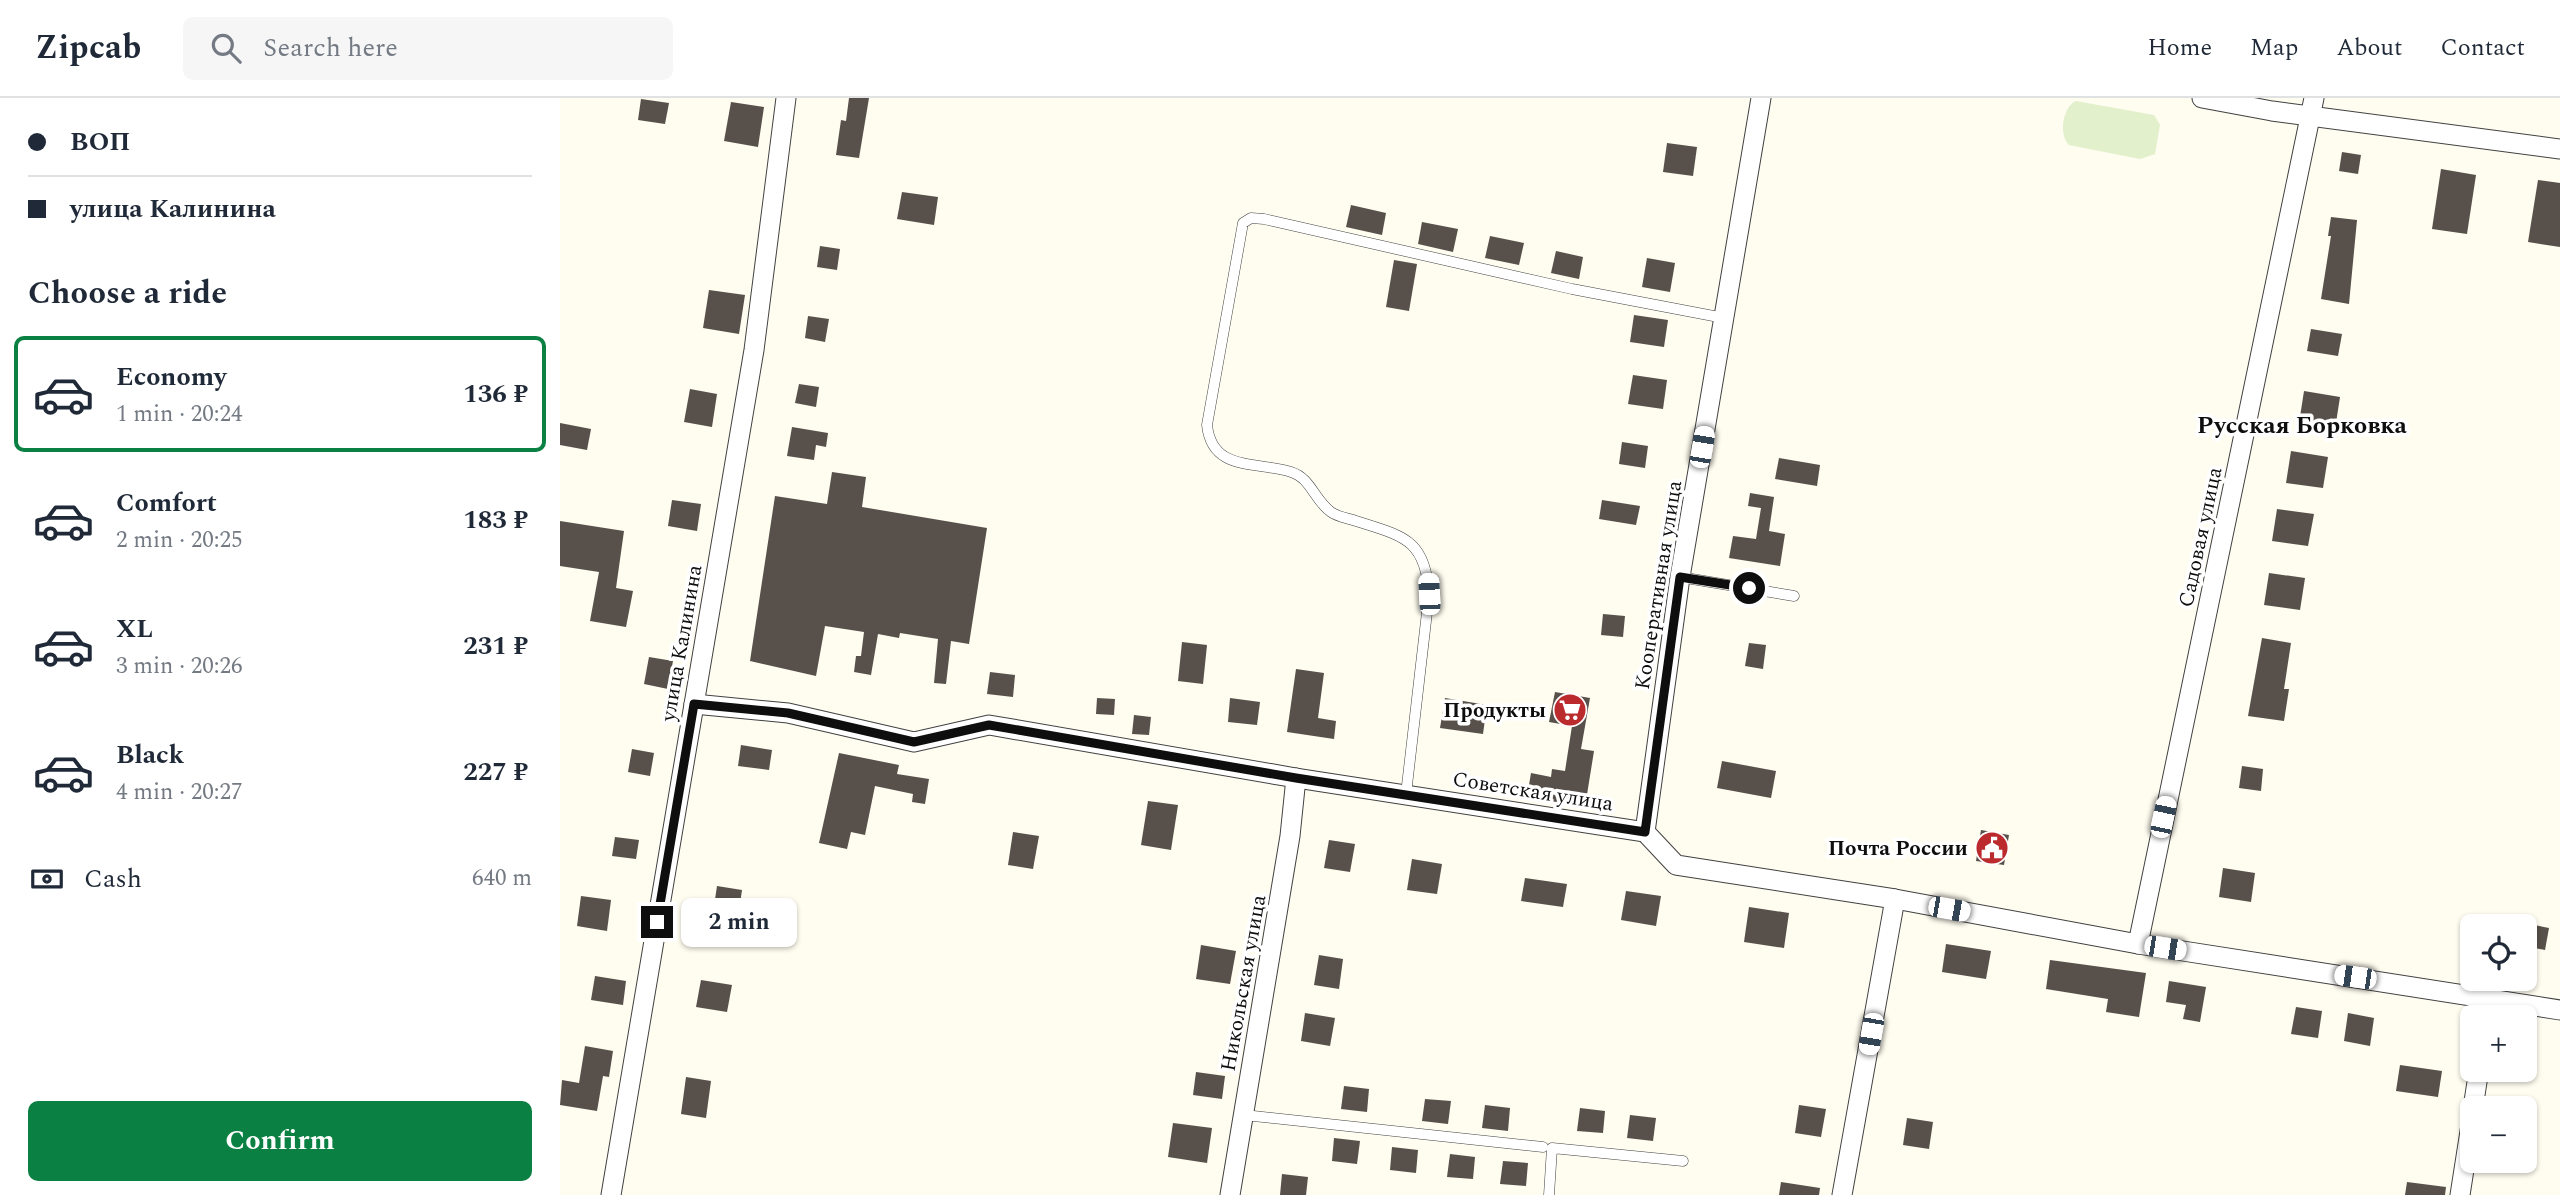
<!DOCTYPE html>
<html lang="en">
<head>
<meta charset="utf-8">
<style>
	:root { --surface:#fff; --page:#f6f6f7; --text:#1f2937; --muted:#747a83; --line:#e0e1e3; --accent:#0b8043 }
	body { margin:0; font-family:Spectral,serif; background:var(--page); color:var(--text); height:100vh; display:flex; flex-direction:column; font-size:26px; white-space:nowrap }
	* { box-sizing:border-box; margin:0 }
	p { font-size:23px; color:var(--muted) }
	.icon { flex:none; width:38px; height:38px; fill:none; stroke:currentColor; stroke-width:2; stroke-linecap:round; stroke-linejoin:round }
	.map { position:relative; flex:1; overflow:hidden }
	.details { display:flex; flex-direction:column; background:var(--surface); width:560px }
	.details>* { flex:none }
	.top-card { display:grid; align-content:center; height:154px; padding:0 28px; background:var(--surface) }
	.buttons { position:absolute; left:1900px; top:816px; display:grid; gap:14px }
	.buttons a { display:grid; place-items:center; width:77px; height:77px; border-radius:10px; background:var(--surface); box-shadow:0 2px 5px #0004; font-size:35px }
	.end { position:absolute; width:32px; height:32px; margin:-16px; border:9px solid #0e0e0e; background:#fff; box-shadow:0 0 0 4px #fff }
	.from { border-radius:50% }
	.bubble { position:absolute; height:49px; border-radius:10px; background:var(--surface); box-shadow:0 2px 5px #0004; font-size:23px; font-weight:700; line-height:49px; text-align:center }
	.car { position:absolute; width:21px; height:42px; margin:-21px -10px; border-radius:9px; box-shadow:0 0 5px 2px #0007; background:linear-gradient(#fff 24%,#345 0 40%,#fff 0 76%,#345 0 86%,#fff 0) }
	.top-card b { display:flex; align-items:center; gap:24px; height:66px; font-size:26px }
	.top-card b+b { border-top:2px solid var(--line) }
	.top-card i { width:18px; height:18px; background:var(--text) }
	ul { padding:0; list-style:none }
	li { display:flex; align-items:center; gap:21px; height:116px; margin:0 14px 10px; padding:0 14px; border:4px solid transparent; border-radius:10px }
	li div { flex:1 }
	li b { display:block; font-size:26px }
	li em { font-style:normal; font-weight:700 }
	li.on { border-color:var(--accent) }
	li>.icon { width:63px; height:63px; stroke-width:1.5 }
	h2 { padding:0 28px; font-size:32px; line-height:84px }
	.pay { display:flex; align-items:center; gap:18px; height:77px; padding:0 28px; font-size:26px }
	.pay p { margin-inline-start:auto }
	.cta { display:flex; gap:14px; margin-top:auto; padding:14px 28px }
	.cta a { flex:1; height:80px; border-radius:10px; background:var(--accent); color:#fff; font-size:28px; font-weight:700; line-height:80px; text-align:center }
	header { display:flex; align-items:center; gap:42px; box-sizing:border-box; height:98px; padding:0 35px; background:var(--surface); border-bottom:2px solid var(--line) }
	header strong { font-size:33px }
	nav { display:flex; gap:38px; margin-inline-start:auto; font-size:24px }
	.search { width:490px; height:63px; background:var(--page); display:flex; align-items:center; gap:18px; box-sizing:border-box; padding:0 24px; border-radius:10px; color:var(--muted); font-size:26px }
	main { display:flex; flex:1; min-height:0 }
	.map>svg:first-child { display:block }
</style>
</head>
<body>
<header>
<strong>Zipcab</strong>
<div class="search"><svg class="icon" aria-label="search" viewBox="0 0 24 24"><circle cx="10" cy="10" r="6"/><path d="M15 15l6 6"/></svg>Search here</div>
<nav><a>Home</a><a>Map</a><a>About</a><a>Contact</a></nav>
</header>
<main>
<section class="details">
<div class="top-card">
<b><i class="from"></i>ВОП</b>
<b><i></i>улица Калинина</b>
</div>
<h2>Choose a ride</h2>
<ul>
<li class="on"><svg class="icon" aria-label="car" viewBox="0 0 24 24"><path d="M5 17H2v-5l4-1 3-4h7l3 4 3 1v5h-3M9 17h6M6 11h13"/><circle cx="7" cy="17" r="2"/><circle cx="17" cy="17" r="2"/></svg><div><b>Economy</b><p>1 min · 20:24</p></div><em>136 ₽</em></li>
<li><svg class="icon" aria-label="car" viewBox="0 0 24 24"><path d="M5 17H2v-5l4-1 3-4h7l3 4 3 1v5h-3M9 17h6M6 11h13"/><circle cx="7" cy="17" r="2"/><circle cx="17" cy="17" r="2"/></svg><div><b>Comfort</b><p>2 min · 20:25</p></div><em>183 ₽</em></li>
<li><svg class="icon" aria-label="car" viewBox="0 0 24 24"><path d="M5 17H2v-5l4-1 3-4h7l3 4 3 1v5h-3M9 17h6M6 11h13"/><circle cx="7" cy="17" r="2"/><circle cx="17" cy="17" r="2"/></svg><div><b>XL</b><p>3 min · 20:26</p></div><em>231 ₽</em></li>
<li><svg class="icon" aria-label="car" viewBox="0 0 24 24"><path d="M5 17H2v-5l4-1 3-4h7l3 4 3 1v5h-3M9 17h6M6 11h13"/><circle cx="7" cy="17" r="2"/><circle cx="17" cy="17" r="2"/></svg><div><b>Black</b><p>4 min · 20:27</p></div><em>227 ₽</em></li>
</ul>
<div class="pay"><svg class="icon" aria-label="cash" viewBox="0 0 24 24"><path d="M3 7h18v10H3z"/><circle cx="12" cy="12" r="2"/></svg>Cash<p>640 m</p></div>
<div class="cta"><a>Confirm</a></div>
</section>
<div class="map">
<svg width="2000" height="1097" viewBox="0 0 2000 1097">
	<rect width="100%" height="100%" fill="#fffcf0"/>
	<!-- pitch -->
	<path fill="#e2f0cc" d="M1516,3L1594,17L1600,27L1595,56L1580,61L1509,47C1498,36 1503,9 1516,3Z"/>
	<!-- building -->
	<g fill="#57504b">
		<path d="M289,0H309L299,60L276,57L281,22L286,23Z"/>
		<path d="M81,1L109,5L105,26L78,22Z"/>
		<path d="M171,4L204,9L198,49L164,43Z"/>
		<path d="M1107,45L1137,49L1133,78L1103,74Z"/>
		<path d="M1782,54L1801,57L1798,76L1779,73Z"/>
		<path d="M1881,71L1916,77L1907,136L1872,131Z"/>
		<path d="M1978,82L2000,85V149L1968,144Z"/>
		<path d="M342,94L378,99L374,127L337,121Z"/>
		<path d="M791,107L826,115L822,137L786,129Z"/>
		<path d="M1771,119L1797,122L1789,206L1761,201L1771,138H1768Z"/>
		<path d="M862,124L898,131L893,154L858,146Z"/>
		<path d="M930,138L964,145L959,167L925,160Z"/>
		<path d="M260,148L280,151L277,172L257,169Z"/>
		<path d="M996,153L1023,159L1019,181L991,175Z"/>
		<path d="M1087,160L1115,165L1110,194L1082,189Z"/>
		<path d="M834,162L857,166L849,213L826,209Z"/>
		<path d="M149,192L185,197L179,236L143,230Z"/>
		<path d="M1074,217L1108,222L1104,249L1070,244Z"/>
		<path d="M248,218L269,221L265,244L245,240Z"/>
		<path d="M1751,231L1782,236L1778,258L1747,253Z"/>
		<path d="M1073,277L1107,282L1103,311L1068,306Z"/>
		<path d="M239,286L259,289L256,309L235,305Z"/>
		<path d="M130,291L157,296L152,329L124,324Z"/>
		<path d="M1744,293L1780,299L1775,331L1739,325Z"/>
		<path d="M0,325L31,331L27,352L0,347Z"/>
		<path d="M232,329L268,335L266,349L256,347L254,362L227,358Z"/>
		<path d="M1062,344L1088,348L1085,370L1059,366Z"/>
		<path d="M1731,353L1768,359L1763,390L1726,385Z"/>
		<path d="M1219,360L1260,367L1257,388L1215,381Z"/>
		<path d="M272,374L306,379L302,409L427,430L409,546L391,543L386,586L374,585L378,541L340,535L339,540L318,536L311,577L294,574L296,558H301L304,534L265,528L256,578L190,563L215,398L267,406Z"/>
		<path d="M1190,395L1214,399L1209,433L1225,436L1220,468L1169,460L1173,438L1196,441L1201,410L1188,408Z"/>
		<path d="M112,402L141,406L137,433L108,428Z"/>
		<path d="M1042,402L1080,408L1076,427L1039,421Z"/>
		<path d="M1717,411L1754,416L1748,448L1712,443Z"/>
		<path d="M0,423L64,433L56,490L73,493L66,529L30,523L39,474L0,468Z"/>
		<path d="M1709,475L1745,480L1740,512L1704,507Z"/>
		<path d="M1043,516L1065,518L1063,539L1041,537Z"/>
		<path d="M1702,540L1731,545L1724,591H1729L1724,623L1688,618Z"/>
		<path d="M622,544L647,547L643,586L618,583Z"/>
		<path d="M1189,545L1206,547L1203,571L1185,568Z"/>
		<path d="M89,559L113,563L108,591L84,586Z"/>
		<path d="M736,571L764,575L758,620L776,623L774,641L727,634Z"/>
		<path d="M430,574L455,577L453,599L427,596Z"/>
		<path d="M995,594L1030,600L1021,651L1034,653L1025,709L967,699L971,675L991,679L992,671L1005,673L1012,628L989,624Z"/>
		<path d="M537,600L555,601L554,617L536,616Z"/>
		<path d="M670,600L700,604L697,627L668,624Z"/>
		<path d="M885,600L927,607L923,636L880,630Z"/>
		<path d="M574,617L591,619L589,637L572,636Z"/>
		<path d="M181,647L212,652L209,672L178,668Z"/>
		<path d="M72,651L94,655L90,678L68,674Z"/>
		<path d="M279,655L339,667L337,676L369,681L365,706L352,704L353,696L315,688L305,737L291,734L287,751L259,745Z"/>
		<path d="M1162,663L1216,673L1211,700L1157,690Z"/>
		<path d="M1682,668L1703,671L1701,693L1679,690Z"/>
		<path d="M588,703L618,707L611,752L581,747Z"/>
		<path d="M1421,732L1449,737L1444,767L1416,763Z"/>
		<path d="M453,734L479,738L473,771L448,767Z"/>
		<path d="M55,739L79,742L76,761L52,758Z"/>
		<path d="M769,742L795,746L790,774L764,770Z"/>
		<path d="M852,761L882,766L877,796L847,792Z"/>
		<path d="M1663,770L1695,775L1691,804L1659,799Z"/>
		<path d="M965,780L1007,786L1003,809L961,803Z"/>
		<path d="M157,788L182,792L178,819L153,815Z"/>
		<path d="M1066,793L1101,798L1096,828L1061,822Z"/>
		<path d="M21,798L51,802L47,833L17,828Z"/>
		<path d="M1189,809L1229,815L1224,850L1184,844Z"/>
		<path d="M1969,826L1989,830L1985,852L1965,848Z"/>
		<path d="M1386,846L1431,853L1426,881L1382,874Z"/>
		<path d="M641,847L676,853L670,886L636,881Z"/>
		<path d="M759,857L783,861L779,891L754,887Z"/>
		<path d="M1490,862L1586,875L1579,919L1546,914L1548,901L1486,891Z"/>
		<path d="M35,878L66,883L63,907L31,902Z"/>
		<path d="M141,882L172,887L167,914L136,909Z"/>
		<path d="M1609,883L1646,889L1640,924L1623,921L1626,907L1606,904Z"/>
		<path d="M1736,909L1762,913L1758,940L1731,936Z"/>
		<path d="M745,915L775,920L770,948L741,943Z"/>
		<path d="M1788,915L1814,920L1810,948L1784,943Z"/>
		<path d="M25,948L53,953L49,979L43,978L37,1013L0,1007L2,982L19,985Z"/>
		<path d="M1840,967L1882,973L1878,999L1836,993Z"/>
		<path d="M636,974L665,978L662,1001L633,997Z"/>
		<path d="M126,979L151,983L146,1020L121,1016Z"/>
		<path d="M784,988L809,991L807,1014L781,1011Z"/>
		<path d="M865,1001L891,1003L888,1026L862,1023Z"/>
		<path d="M925,1007L950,1010L948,1033L922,1030Z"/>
		<path d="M1239,1007L1266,1011L1261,1039L1235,1035Z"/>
		<path d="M1020,1010L1045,1013L1043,1035L1017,1033Z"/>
		<path d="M1070,1017L1096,1020L1093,1043L1067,1040Z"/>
		<path d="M1347,1020L1373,1024L1369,1051L1343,1047Z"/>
		<path d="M613,1025L652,1030L647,1065L608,1059Z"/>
		<path d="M774,1040L800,1043L797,1066L772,1063Z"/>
		<path d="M832,1049L858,1052L856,1075L830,1072Z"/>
		<path d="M890,1056L915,1059L913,1081L887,1079Z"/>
		<path d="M943,1063L968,1065L966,1088L940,1086Z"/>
		<path d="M722,1076L748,1079L746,1097H720Z"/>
		<path d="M1221,1084L1260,1090L1259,1097H1219Z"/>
		<path d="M1847,1084L1886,1089L1885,1097H1845Z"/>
	</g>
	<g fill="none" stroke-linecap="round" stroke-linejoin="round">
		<defs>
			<g id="service">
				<path d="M1120,479L1234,498"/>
				<path d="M846,696L869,497C866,441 843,438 796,423C787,420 778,419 771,414C754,402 751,380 731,374C696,363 652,374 647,327L683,125L691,120L704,121L1012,191L1164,220"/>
				<path d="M684,1017L983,1049"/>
				<path d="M989,1097L992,1050L1123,1063"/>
			</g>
			<g id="minor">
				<path d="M1642,0L1712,13L2000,51"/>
				<path d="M134,606L228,615L354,644L429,627L736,680L1085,734L1116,767L1335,801L1578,846L2000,912"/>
				<path d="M1085,734L1120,479L1201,0"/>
				<path d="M1578,846L1754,0"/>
				<path d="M1913,1010L1919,971"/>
				<path d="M51,1097L194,252L226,0"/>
				<path d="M670,1097L730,738L736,680"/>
				<path d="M1282,1097L1335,801"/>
				<path d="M1900,1097L1913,1014"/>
			</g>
		</defs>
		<!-- service casing -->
		<use href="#service" stroke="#414141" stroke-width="11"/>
		<!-- minor casing -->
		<use href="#minor" stroke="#414141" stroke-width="21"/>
		<!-- service -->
		<use href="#service" stroke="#fff" stroke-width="10"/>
		<!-- minor -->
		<use href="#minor" stroke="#fff" stroke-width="19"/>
	</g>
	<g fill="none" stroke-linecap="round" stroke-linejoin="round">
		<!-- route -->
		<path stroke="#0e0e0e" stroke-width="9" d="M97,824L134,606L228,615L354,644L429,627L736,680L1085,734L1120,479L1189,490"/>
	</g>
	<!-- icons -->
	<defs>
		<symbol id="supermarket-disc" viewBox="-11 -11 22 22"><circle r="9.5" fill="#bb2a2c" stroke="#fff"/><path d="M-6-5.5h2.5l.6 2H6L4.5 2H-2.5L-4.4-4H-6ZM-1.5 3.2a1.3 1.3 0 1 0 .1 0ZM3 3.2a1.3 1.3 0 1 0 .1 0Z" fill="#fff"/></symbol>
		<symbol id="civic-disc" viewBox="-11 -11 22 22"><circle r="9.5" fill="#bb2a2c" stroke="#fff"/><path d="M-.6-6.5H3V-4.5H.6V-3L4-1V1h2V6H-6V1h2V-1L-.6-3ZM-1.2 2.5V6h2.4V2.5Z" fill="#fff"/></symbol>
	</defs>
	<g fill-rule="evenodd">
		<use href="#supermarket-disc" x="991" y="593" width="38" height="38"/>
		<use href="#civic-disc" x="1413" y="731" width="38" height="38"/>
	</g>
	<g text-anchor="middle" stroke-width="7" stroke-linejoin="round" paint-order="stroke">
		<!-- street labels -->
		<g font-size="21" fill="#0e0e0e" stroke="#fff">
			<text transform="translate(1640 439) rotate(-78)" y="7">Садовая улица</text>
			<text transform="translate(1098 487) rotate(-81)" y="7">Кооперативная улица</text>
			<text transform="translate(121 545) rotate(-80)" y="7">улица Калинина</text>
			<text transform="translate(973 693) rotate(9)" y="7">Советская улица</text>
			<text transform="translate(683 885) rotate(-80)" y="7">Никольская улица</text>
		</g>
		<!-- poi labels -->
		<g font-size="21" font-weight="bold" fill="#0e0e0e" stroke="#fff" text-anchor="end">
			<text x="986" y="619">Продукты</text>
			<text x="1408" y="757">Почта России</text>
		</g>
		<!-- quarter labels -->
		<g font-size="24" font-weight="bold" fill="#0e0e0e" stroke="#fff">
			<text x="1742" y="335">Русская Борковка</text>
		</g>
	</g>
</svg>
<div class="buttons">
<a><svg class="icon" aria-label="locate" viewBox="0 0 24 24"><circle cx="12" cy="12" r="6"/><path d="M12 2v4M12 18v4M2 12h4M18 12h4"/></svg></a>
<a>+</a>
<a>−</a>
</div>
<i class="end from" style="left:1189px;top:490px"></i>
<i class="end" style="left:97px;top:824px"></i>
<div class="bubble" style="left:121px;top:800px;width:116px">2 min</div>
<i class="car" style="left:1142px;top:349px;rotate:10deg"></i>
<i class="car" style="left:869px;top:496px;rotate:357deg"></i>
<i class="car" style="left:1603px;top:719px;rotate:12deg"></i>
<i class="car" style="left:1389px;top:811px;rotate:100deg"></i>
<i class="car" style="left:1605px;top:850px;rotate:99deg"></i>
<i class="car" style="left:1795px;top:879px;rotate:278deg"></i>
<i class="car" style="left:1311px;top:936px;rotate:190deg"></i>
</div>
</main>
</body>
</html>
